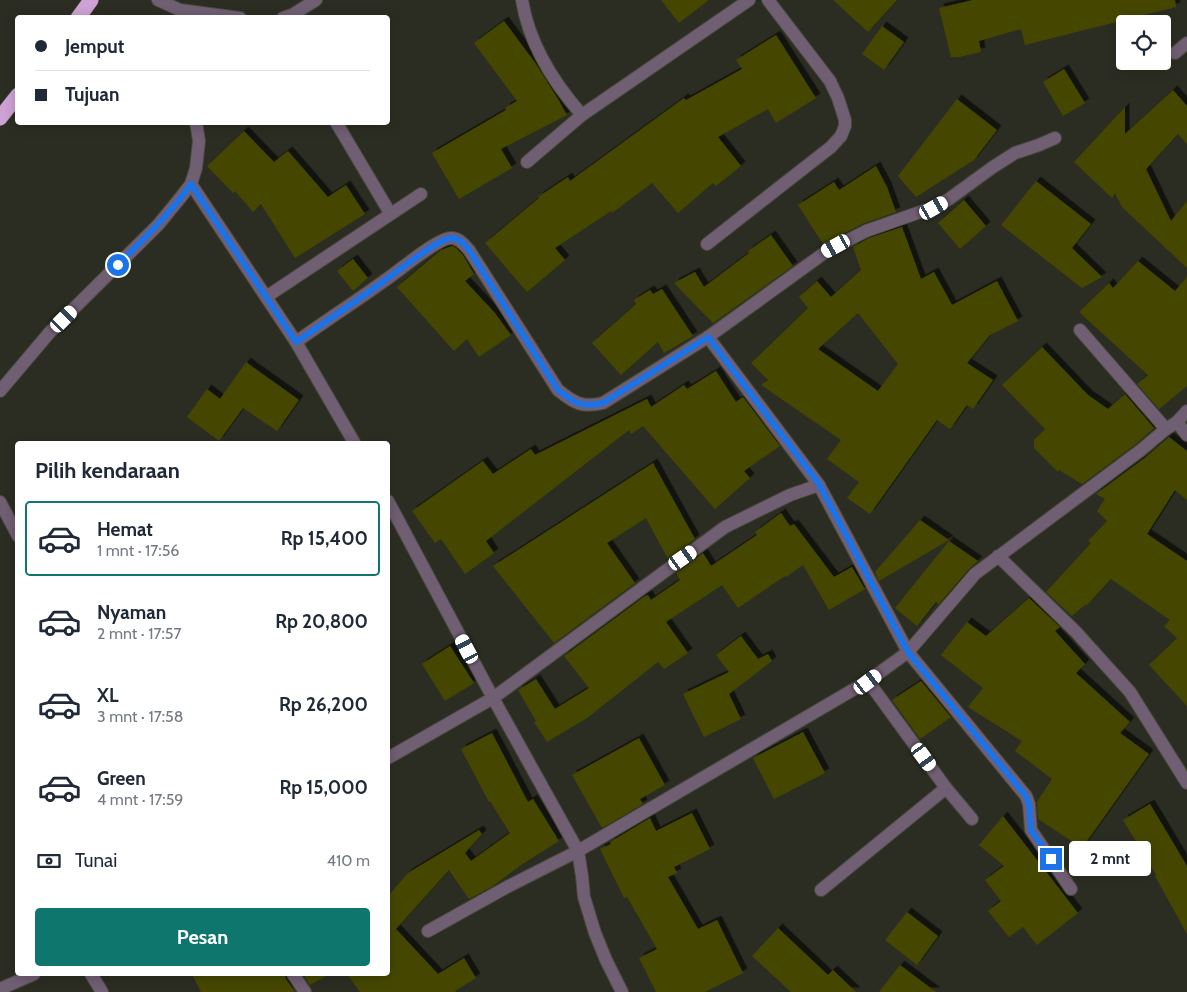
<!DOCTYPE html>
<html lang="id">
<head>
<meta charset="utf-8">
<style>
	:root { --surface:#fff; --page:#f6f6f7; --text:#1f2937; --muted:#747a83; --line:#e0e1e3; --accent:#0f766e }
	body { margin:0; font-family:Cabin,sans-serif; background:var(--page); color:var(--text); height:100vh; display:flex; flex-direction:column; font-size:19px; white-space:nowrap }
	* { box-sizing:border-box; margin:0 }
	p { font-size:16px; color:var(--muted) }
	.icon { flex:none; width:28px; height:28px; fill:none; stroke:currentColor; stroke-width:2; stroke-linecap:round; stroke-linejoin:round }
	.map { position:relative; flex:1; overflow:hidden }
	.details { position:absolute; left:15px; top:441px; width:375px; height:535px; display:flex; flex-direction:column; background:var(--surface); border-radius:5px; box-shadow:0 2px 12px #0003 }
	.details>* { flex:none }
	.guide { position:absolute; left:15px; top:15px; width:375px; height:110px; border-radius:5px; box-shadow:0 2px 12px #0003; display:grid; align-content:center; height:110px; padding:0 20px; background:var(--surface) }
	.fabs { position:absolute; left:1116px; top:15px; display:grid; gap:10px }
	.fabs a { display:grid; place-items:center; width:55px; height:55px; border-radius:5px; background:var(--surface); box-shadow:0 2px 12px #0003; font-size:25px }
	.end { position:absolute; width:22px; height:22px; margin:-11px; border:6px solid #1a73e8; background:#fff; box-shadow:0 0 0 2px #fff }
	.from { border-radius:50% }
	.bubble { position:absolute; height:35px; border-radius:5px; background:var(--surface); box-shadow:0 2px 12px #0003; font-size:16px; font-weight:800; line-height:35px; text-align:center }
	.car { position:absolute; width:15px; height:30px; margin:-15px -8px; border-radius:6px; box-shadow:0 0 4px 1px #0007; background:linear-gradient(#fff 24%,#345 0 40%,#fff 0 76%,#345 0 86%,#fff 0) }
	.guide b { display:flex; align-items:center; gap:18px; height:48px; font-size:19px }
	.guide b+b { border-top:1px solid var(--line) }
	.guide i { width:12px; height:12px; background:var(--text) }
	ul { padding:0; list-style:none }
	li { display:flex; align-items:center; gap:15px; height:75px; margin:0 10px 8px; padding:0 10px; border:2px solid transparent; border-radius:5px }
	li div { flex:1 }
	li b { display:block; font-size:19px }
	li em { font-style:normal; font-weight:800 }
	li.on { border-color:var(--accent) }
	li>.icon { width:45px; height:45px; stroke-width:1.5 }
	h2 { padding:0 20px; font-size:22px; line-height:60px }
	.pay { display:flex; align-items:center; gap:12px; height:55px; padding:0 20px; font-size:19px }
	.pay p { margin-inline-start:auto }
	.cta { display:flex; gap:10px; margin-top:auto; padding:10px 20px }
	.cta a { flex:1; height:58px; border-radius:5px; background:var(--accent); color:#fff; font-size:20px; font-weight:800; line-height:58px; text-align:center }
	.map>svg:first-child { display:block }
</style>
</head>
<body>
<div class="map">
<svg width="1187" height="992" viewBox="0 0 1187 992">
	<defs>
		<filter id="shadow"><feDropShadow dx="4.5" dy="-4.5" stdDeviation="0" flood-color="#0009"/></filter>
	</defs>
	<rect width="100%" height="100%" fill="#2c2d22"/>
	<!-- building -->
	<g fill="#444701" fill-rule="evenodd" filter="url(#shadow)">
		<path d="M661,0H709L679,23Z"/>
		<path d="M833,0H897L868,32Z"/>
		<path d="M973,0H1175L1176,7L1025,45L1021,29L979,41L981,52L959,57H951L939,8Z"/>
		<path d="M504,21L536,64L558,99L567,115L501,149L512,168L459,199L432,153L506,110L505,108L517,101L474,43Z"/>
		<path d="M882,26L904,42L884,70L862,54Z"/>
		<path d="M776,35L816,98L776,123L768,109L718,137L741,166L716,186L713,183L678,213L652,183L612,213L611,211L555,248L565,260L527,292L485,243L539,198L538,197L568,177L570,181L684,98L686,100L742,69L736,60Z"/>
		<path d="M1064,69L1085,103L1063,116L1043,82Z"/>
		<path d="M1173,90L1187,106V144L1178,134L1146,169L1171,221L1187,201V268L1122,207L1115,193L1112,198L1074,162L1125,107V134Z"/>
		<path d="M957,99L997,130L974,160L916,197L898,176Z"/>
		<path d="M244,131L274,162L288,151L328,197L346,185L365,214L295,258L261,204L253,212L235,191L233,193L207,166Z"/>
		<path d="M876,166L887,187L896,212L862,224L823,244L798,205L834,182L839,190Z"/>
		<path d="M1036,181L1091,224L1072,248L1102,277L1082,288L1001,225Z"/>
		<path d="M964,200L986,226L960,249L938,223Z"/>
		<path d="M902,227L921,279L934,272L952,305L997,281L1018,321L990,335L967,363L993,380L973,409L967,405L950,429L937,420L870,514L847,498L859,482L827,459L841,440L761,385L768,380L751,363L808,308L799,297L817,281L831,297L861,270L853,247L869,238ZM858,313L898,364L878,391L818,349Z"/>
		<path d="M771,235L793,266L713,323L674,283L695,272L704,287L749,253L748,251Z"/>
		<path d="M452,246L456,248L463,255L474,274L465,281L495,313L511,335L479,357L467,339L454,351L397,287L441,250Z"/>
		<path d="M353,259L368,278L353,291L337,271Z"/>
		<path d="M1138,261L1175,291L1187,277V386L1159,409L1137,384L1148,375L1079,312L1109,283L1113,288Z"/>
		<path d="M662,289L693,336L664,353L658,342L621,375L592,343L636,304L634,300L650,290L653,294Z"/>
		<path d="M1042,347L1088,395L1108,409L1125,394L1154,428L1136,444L1082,484L1059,470L1058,472L1034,448V440L1045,429L1002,385Z"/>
		<path d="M246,362L299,400L277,431L243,408L219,441L187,417L207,389L220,399Z"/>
		<path d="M716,371L736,402L743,397L780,446L744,471L750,478L715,509L643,426L631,434L629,430L486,541L494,553L465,574L441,539L435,543L412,511L483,461L493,474L531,449L535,455L647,399L651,407L684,385L687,389Z"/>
		<path d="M1169,437L1187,451V500L1175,490L1147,534L1187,561V706L1149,665L1177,638L1164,626L1170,620L1111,579L1087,605L1086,604L1072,616L1046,592L1091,543L1088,541L1107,521L1097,511L1105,499L1096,494L1146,457Z"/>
		<path d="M653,463L695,539L668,559L646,518L607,543L635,583L554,643L493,566Z"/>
		<path d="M781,513L790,526L794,524L834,577L852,567L865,589L829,610L803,565L786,577L785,576L738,608L722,585L666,622L688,653L664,669L658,662L587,718L547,742L534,722L536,721L518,690L536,679L555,709L589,688L564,656L645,596L648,595L651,600L680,580L676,573L703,553L711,566L757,535L755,532Z"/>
		<path d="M920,520L949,540L879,581L875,572Z"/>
		<path d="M949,541L978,561L969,569L939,604L936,602L917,626L895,608Z"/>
		<path d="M1029,598L1060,627L1055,631L1085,664L1076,673L1130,722L1120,733L1149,754L1082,848L1038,819L1037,802L1052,779L1015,751L1022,741L968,707L983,688L941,655L967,622L986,636Z"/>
		<path d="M741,636L758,659L768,654L772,661L729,694L741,719L704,737L683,694L729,672L716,655Z"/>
		<path d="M450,646L474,683L445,701L422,664Z"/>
		<path d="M921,681L951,717L920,739L892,700Z"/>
		<path d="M803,732L825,773L774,799L753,758Z"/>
		<path d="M492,733L528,802L533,799L559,841L521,865L493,886L469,899L449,870L396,929L438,974L464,958L476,978L455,991L456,992H360L347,974H388V896L408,873L479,830L482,834L465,853L471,861L510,833L490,801L489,802L461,749Z"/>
		<path d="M639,738L665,785L640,799L643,804L602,828L572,775Z"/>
		<path d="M1150,804L1187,866V934L1155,876L1156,875L1123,820Z"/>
		<path d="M692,813L710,849L674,867L677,873L668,877L698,929L717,920L743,973L705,992H656L639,958L657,949L627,897L624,898L600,849L611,844L610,842L650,818L656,831Z"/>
		<path d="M1003,816L1078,913L1037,945L1023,927L1009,937L988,911L1001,901L985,880L1004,866L979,845Z"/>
		<path d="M907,912L938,936L917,965L885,940Z"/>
		<path d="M778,928L828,975L833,970L856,992H791L752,956Z"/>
		<path d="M900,965L936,992H879Z"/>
		<path d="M192,974H285L286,979L295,992H201Z"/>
		<path d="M303,974H330L310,985Z"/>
	</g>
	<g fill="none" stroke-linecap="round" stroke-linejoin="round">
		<defs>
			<g id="minor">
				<path d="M158,0L180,10L240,18"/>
				<path d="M522,0C529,44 553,82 582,115"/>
				<path d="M283,18L292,15L316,0"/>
				<path d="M1175,53L1187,43"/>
				<path d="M336,122L390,213"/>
				<path d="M527,162L582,115L749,0"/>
				<path d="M191,184L296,342L355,444"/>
				<path d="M707,244L831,147L841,136L845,126V120L838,98L830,81L768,0"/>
				<path d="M266,297L421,194"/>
				<path d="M1080,330L1166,429"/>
				<path d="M708,337L819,485L908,652L1026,796L1029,804L1031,830L1071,889"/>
				<path d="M296,342C325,321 355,302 384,281C398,272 437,238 451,238C460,238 464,245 469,250L558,390C574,403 582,408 603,403L708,337L827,251L866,231L923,211L934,208L949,199L993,167L1015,153L1039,145L1055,138"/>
				<path d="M0,391L50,332L158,225L181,197L191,184L196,168L199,141L196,122"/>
				<path d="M1177,422L1187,435"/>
				<path d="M388,501L493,698L578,851L582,876L584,897L595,933L606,960L622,992"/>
				<path d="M0,502L18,536"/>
				<path d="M998,556L1076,632L1130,692L1187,783"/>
				<path d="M868,681L946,788L972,819"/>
				<path d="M388,758L493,698L725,527L790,495L819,485"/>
				<path d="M821,890L946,788"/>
				<path d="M428,931L507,887L578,851L868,681L908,652L975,574L1141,450L1166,429L1177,422L1187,411"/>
				<path d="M91,974L102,992"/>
				<path d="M293,974L305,992"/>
				<path d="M0,989L34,974"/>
			</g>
			<g id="motorway">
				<path d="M78,18L91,0"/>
				<path d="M0,118L18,95"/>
			</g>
		</defs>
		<!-- minor casing -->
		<use href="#minor" stroke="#48493e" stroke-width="14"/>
		<!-- motorway casing -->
		<use href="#motorway" stroke="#48493e" stroke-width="16"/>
		<!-- minor -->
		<use href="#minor" stroke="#705e72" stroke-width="12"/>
		<!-- motorway -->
		<use href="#motorway" stroke="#cea2d4" stroke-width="15"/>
	</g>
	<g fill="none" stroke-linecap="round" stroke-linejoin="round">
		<!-- route -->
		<path stroke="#1a73e8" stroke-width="6" d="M118,265C143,239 170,214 191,184L296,342C325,322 355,302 384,281C397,272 439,238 451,238C460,238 464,244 469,250L558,390C574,403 582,408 603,403L708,337L819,484L908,652L1026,796L1029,804L1031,830L1051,859"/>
	</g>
</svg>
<div class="fabs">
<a><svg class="icon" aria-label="locate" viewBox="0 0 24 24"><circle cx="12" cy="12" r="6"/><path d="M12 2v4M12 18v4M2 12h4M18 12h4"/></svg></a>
</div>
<i class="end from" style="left:118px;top:265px"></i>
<i class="end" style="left:1051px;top:859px"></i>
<div class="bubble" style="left:1069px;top:841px;width:82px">2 mnt</div>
<i class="car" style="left:934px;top:208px;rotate:60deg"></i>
<i class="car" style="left:836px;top:246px;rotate:241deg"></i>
<i class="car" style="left:64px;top:319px;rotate:45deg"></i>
<i class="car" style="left:683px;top:558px;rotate:55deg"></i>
<i class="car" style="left:467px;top:649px;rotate:332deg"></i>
<i class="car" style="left:868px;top:682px;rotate:53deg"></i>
<i class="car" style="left:924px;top:757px;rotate:144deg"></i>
<div class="guide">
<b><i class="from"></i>Jemput</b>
<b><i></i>Tujuan</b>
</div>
<section class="details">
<h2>Pilih kendaraan</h2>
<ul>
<li class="on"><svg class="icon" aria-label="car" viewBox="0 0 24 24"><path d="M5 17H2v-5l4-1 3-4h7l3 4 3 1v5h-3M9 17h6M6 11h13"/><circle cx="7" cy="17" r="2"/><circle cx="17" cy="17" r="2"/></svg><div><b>Hemat</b><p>1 mnt · 17:56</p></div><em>Rp 15,400</em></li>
<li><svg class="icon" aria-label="car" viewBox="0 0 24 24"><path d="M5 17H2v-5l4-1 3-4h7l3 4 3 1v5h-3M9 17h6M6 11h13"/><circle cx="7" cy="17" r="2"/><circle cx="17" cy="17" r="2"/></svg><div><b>Nyaman</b><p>2 mnt · 17:57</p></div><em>Rp 20,800</em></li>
<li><svg class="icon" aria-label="car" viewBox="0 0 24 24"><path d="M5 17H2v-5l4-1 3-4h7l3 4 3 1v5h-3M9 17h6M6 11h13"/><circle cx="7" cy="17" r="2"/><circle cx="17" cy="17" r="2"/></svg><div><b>XL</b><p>3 mnt · 17:58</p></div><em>Rp 26,200</em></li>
<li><svg class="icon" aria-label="car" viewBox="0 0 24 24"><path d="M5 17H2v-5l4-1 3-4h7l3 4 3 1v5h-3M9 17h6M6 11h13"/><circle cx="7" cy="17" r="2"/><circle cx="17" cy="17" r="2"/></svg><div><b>Green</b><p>4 mnt · 17:59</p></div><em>Rp 15,000</em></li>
</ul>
<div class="pay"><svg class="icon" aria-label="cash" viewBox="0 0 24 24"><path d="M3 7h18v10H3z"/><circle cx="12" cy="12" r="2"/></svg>Tunai<p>410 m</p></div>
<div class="cta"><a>Pesan</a></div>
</section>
</div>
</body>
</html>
